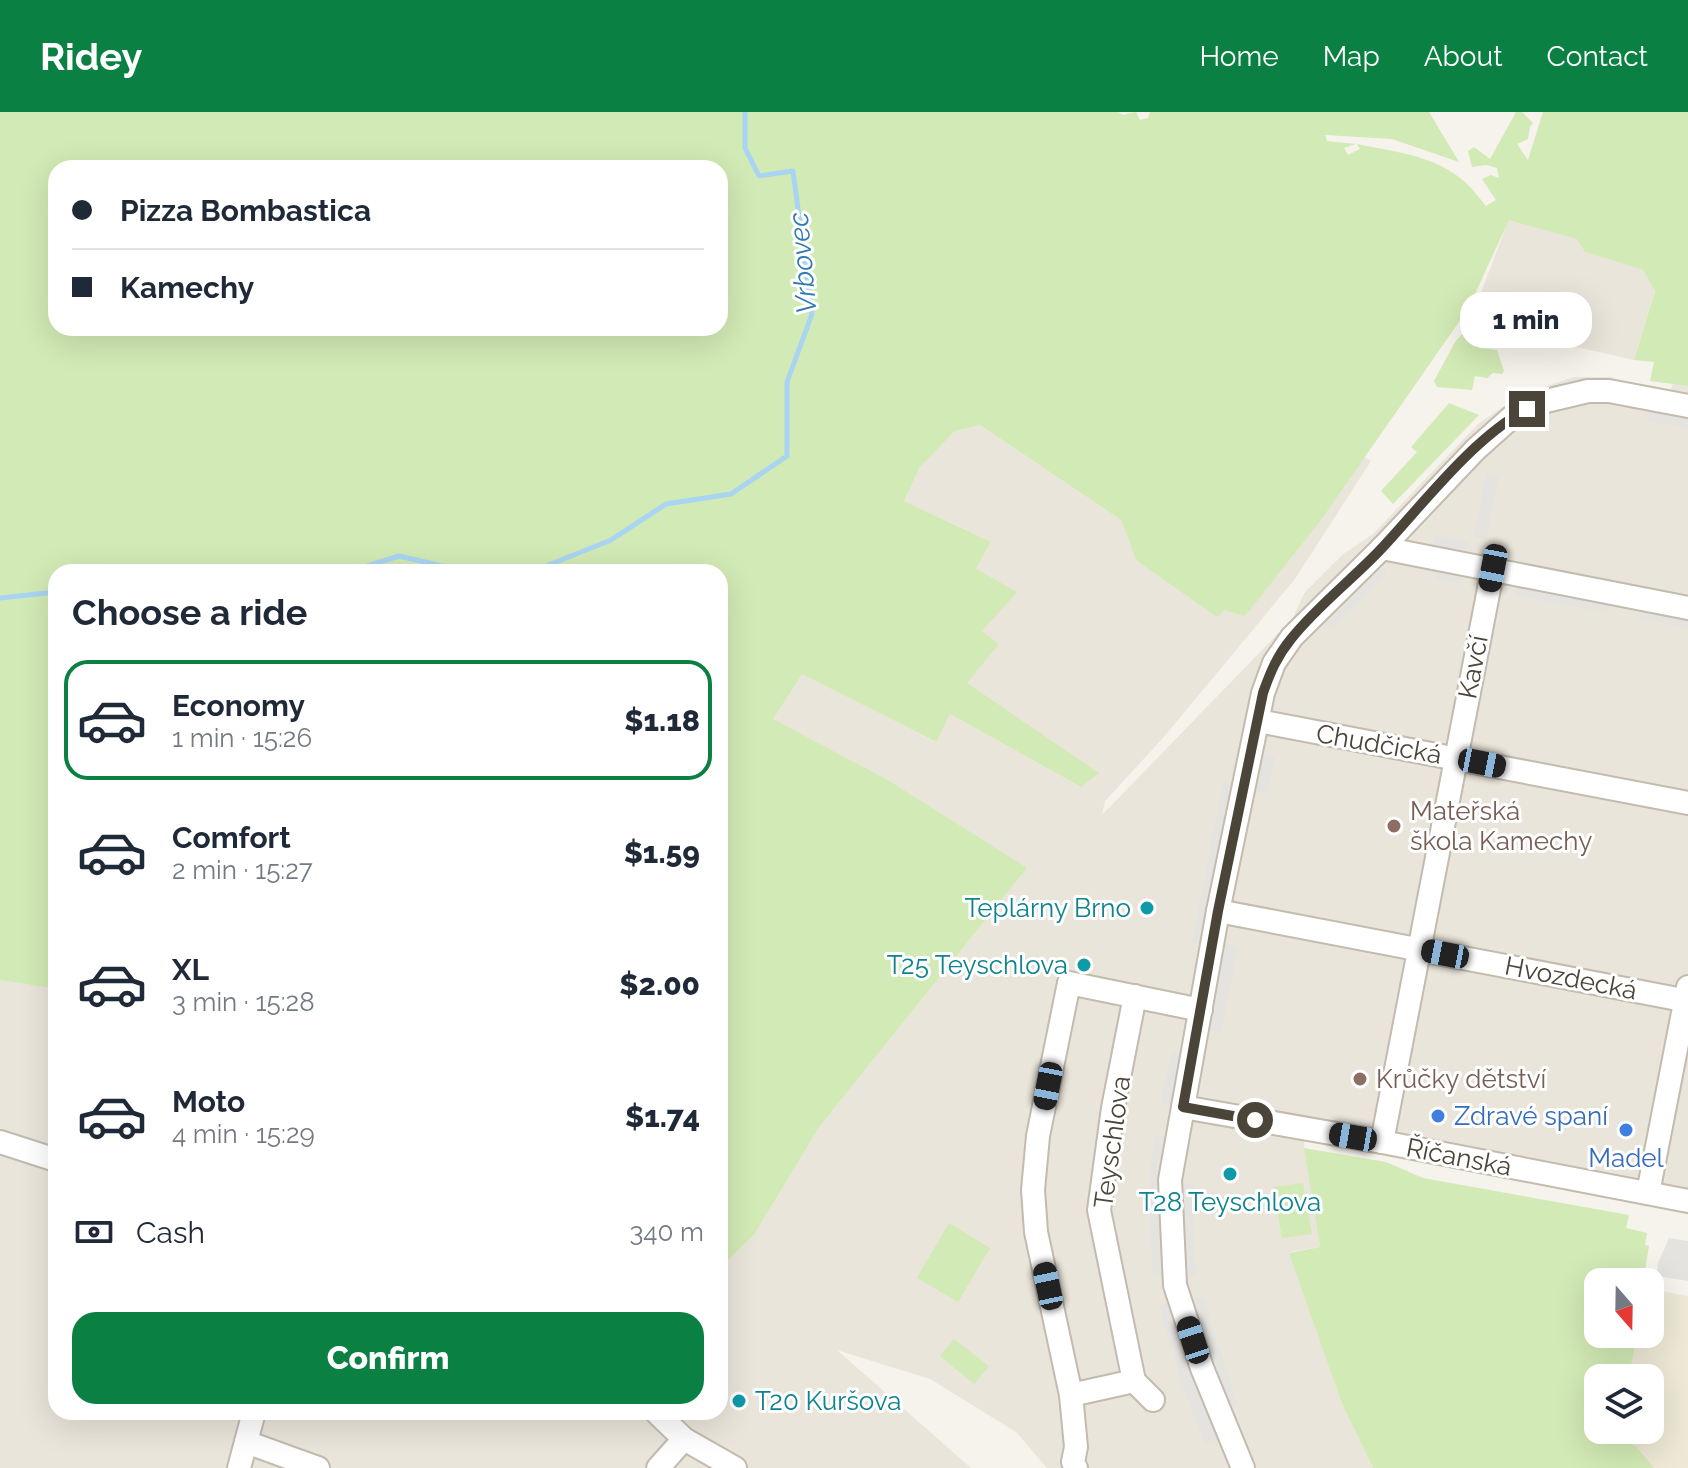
<!DOCTYPE html>
<html lang="en">
<head>
<meta charset="utf-8">
<style>
	:root { --surface:#fff; --page:#f6f6f7; --text:#1f2937; --muted:#747a83; --line:#e0e1e3; --accent:#0b8043 }
	body { margin:0; font-family:Raleway,sans-serif; background:var(--page); color:var(--text); height:100vh; display:flex; flex-direction:column; font-size:30px; white-space:nowrap }
	* { box-sizing:border-box; margin:0 }
	p { font-size:26px; color:var(--muted) }
	.icon { flex:none; width:44px; height:44px; fill:none; stroke:currentColor; stroke-width:2; stroke-linecap:round; stroke-linejoin:round }
	.map { position:relative; flex:1; overflow:hidden }
	.drawer { position:absolute; left:48px; top:452px; width:680px; height:856px; display:flex; flex-direction:column; background:var(--surface); border-radius:24px; box-shadow:0 8px 32px #0002 }
	.drawer>* { flex:none }
	.hud { position:absolute; left:48px; top:48px; width:680px; height:176px; border-radius:24px; box-shadow:0 8px 32px #0002; display:grid; align-content:center; height:176px; padding:0 24px; background:var(--surface) }
	.needle { width:52px; rotate:160deg }
	.fabs { position:absolute; left:1584px; top:1156px; display:grid; gap:16px }
	.fabs a { display:grid; place-items:center; width:80px; height:80px; border-radius:16px; background:var(--surface); box-shadow:0 8px 32px #0002; font-size:40px }
	.end { position:absolute; width:36px; height:36px; margin:-18px; border:10px solid #4b4439; background:#fff; box-shadow:0 0 0 4px #fff }
	.from { border-radius:50% }
	.bubble { position:absolute; height:56px; border-radius:24px; background:var(--surface); box-shadow:0 8px 32px #0002; font-size:26px; font-weight:800; line-height:56px; text-align:center }
	.car { position:absolute; width:24px; height:48px; margin:-24px -12px; border-radius:10px; box-shadow:0 0 6px 2px #0007; background:linear-gradient(#222 24%,#8ab4d8 0 40%,#222 0 76%,#8ab4d8 0 86%,#222 0) }
	.hud b { display:flex; align-items:center; gap:28px; height:76px; font-size:30px }
	.hud b+b { border-top:2px solid var(--line) }
	.hud i { width:20px; height:20px; background:var(--text) }
	ul { padding:0; list-style:none }
	li { display:flex; align-items:center; gap:24px; height:120px; margin:0 16px 12px; padding:0 8px; border:4px solid transparent; border-radius:24px }
	li div { flex:1 }
	li b { display:block; font-size:30px }
	li em { font-style:normal; font-weight:800 }
	li.active { border-color:var(--accent) }
	li>.icon { width:72px; height:72px; stroke-width:1.5 }
	h2 { padding:0 24px; font-size:36px; line-height:96px }
	.pay { display:flex; align-items:center; gap:20px; height:88px; padding:0 24px; font-size:30px }
	.pay p { margin-inline-start:auto }
	.button { display:flex; gap:16px; margin-top:auto; padding:16px 24px }
	.button a { flex:1; height:92px; border-radius:24px; background:var(--accent); color:#fff; font-size:32px; font-weight:800; line-height:92px; text-align:center }
	header { display:flex; align-items:center; gap:48px; box-sizing:border-box; height:112px; padding:0 40px; background:var(--accent); color:#fff }
	header strong { font-size:38px }
	nav { display:flex; gap:44px; margin-inline-start:auto; font-size:28px }
	.map>svg:first-child { display:block }
</style>
</head>
<body>
<header>
<strong>Ridey</strong>
<nav><a>Home</a><a>Map</a><a>About</a><a>Contact</a></nav>
</header>
<div class="map">
<svg width="1688" height="1356" viewBox="0 0 1688 1356">
	<rect width="100%" height="100%" fill="#f6f3ec"/>
	<!-- residential -->
	<g fill="#eae5da">
		<path d="M1509,107L1578,127L1585,140L1643,158L1655,178L1634,248L1487,215L1474,199Z"/>
		<path d="M1574,265H1612L1611,269L1668,279L1671,278L1673,271L1688,274V1099L1303,1025L1320,1135L1290,1140L1342,1292L1373,1356H1047L1016,1320L930,1267L837,1238L971,1356H0V868L56,877V1300H720V1156L754,1123L820,1014L1026,757L888,668L772,607L802,561L935,630L950,602L1081,675L966,571L999,532L982,520L976,457L991,430L904,389L920,355L955,319L980,313L1121,408L1136,448L1224,498L1321,408L1363,344L1371,349L1295,467L1163,626L1105,689L1102,703L1292,507L1305,480L1342,443L1373,422L1478,312L1520,283Z"/>
	</g>
	<!-- education -->
	<path fill="#efe8d6" d="M1650,1177L1688,1184V1356H1654L1637,1335L1615,1324L1616,1318H1650V1266H1628L1638,1222H1650Z"/>
	<!-- green -->
	<g fill="#d2eab5" fill-rule="evenodd">
		<path d="M0,0H1118L1123,3L1136,0L1140,8L1148,6L1150,0H1429L1459,50L1392,27L1325,23L1327,29L1356,32L1344,36L1348,43L1360,37L1357,32C1395,40 1435,43 1465,70C1473,77 1479,86 1486,94L1496,88L1482,67L1491,63L1499,66L1497,56L1486,53L1472,55L1468,39L1474,35L1490,47L1516,0H1522L1533,11L1530,15L1528,27L1517,32L1528,48L1543,0H1688V274L1650,269L1654,250L1634,248L1655,179L1643,158L1585,140L1577,127L1509,108L1468,197L1321,408L1245,504L1224,498L1217,505L1136,448L1121,408L980,313L955,319L920,355L904,389L991,430L976,457L1017,480L982,519L999,532L967,571L1099,661L1081,675L950,602L936,630L802,562L773,607L888,668L1027,756L820,1014L754,1123L720,1156V460H56V877L0,868ZM56,56H720V216H56Z"/>
		<path d="M1471,212L1480,222V236L1497,238L1504,259L1502,262L1493,261L1487,266L1475,264L1472,278L1437,275L1434,269L1455,230Z"/>
		<path d="M1449,291L1479,303L1393,392L1381,379L1417,340L1411,335Z"/>
		<path d="M1304,1036L1386,1050L1423,1066L1629,1103L1626,1116L1647,1121L1645,1133L1649,1134L1643,1170H1598V1222H1638L1628,1266H1598V1318H1616L1615,1324L1637,1335L1654,1356H1373L1342,1292L1289,1141L1320,1135Z"/>
		<path d="M1303,1071L1312,1122L1282,1126L1273,1075Z"/>
		<path d="M949,1111L990,1136L958,1190L917,1166Z"/>
		<path d="M954,1227L989,1254L974,1272L940,1244Z"/>
	</g>
	<!-- parking -->
	<g fill="#e5e3e0">
		<path d="M1650,296L1688,303V317L1648,309Z"/>
		<path d="M1486,362L1499,365L1486,428L1474,425Z"/>
		<path d="M1434,423L1468,430L1460,472L1435,467L1437,457L1432,437Z"/>
		<path d="M1377,452L1387,460L1331,518L1321,509Z"/>
		<path d="M1517,470L1610,488L1608,501L1515,483Z"/>
		<path d="M1640,493L1688,502V516L1637,506Z"/>
		<path d="M1261,641L1275,644L1267,682L1254,679Z"/>
		<path d="M1224,668L1237,671L1205,832L1192,829Z"/>
		<path d="M1224,832L1238,835L1221,920L1207,918Z"/>
		<path d="M1171,940L1183,942L1173,993L1161,990Z"/>
		<path d="M1155,1023L1168,1024L1162,1061L1160,1107L1167,1161L1153,1163L1149,1108L1150,1060Z"/>
		<path d="M1180,1072H1194L1193,1129L1196,1163L1183,1166Z"/>
		<path d="M1669,1126L1688,1129V1169L1657,1164L1658,1151Z"/>
		<path d="M1203,1185L1237,1292L1224,1296L1189,1188Z"/>
		<path d="M1172,1190L1190,1261L1217,1327L1205,1332L1179,1265L1159,1192Z"/>
	</g>
	<g fill="none" stroke-linecap="round" stroke-linejoin="round">
		<!-- stream -->
		<g stroke="#a9d4f2" stroke-width="5">
			<path d="M251,460H260"/>
			<path d="M348,460L399,444L468,460"/>
			<path d="M531,460L611,428L666,392L731,382L787,344V270L812,202L793,59L759,64L745,36V0"/>
			<path d="M0,486L56,480"/>
		</g>
		<defs>
			<g id="minor">
				<path d="M1382,436L1688,496"/>
				<path d="M1258,609L1688,691"/>
				<path d="M1218,799L1688,889"/>
				<path d="M1183,995L1382,1030L1688,1089"/>
				<path d="M0,1030L56,1048"/>
				<path d="M1382,1030L1493,456"/>
				<path d="M1648,1081L1688,875"/>
				<path d="M1134,1269L1153,1288"/>
				<path d="M1071,1283L1134,1269L1099,1098L1113,996L1135,884"/>
				<path d="M656,1300L684,1327L735,1356"/>
				<path d="M246,1330L318,1356"/>
				<path d="M239,1356L254,1300"/>
				<path d="M658,1356L684,1327"/>
				<path d="M1076,1356L1073,1350L1076,1335L1071,1283L1036,1120L1033,1078L1038,1024L1069,871L1201,898"/>
				<path d="M1243,1356L1202,1256L1175,1173L1170,1068L1218,799L1263,581L1274,551L1292,525L1382,436L1476,337L1512,305L1546,289L1588,279H1609L1688,294"/>
			</g>
		</defs>
		<!-- minor casing -->
		<use href="#minor" stroke="#c2bbae" stroke-width="26"/>
		<!-- minor -->
		<use href="#minor" stroke="#fff" stroke-width="22"/>
	</g>
	<g fill="none" stroke-linecap="round" stroke-linejoin="round">
		<!-- route -->
		<path stroke="#4b4439" stroke-width="10" d="M1255,1008L1183,995L1218,799L1263,581C1270,561 1277,544 1291,527C1317,494 1353,467 1382,436C1424,391 1472,327 1527,297"/>
	</g>
	<!-- markers -->
	<g fill="#8d6e63" stroke="#fff" stroke-width="3">
		<circle cx="1394" cy="714" r="8"/>
		<circle cx="1360" cy="967" r="8"/>
	</g>
	<g fill="#0f9aa8" stroke="#fff" stroke-width="3">
		<circle cx="1147" cy="796" r="8"/>
		<circle cx="1084" cy="853" r="8"/>
		<circle cx="1230" cy="1062" r="8"/>
		<circle cx="739" cy="1289" r="8"/>
	</g>
	<g fill="#3f7fe0" stroke="#fff" stroke-width="3">
		<circle cx="1438" cy="1004" r="8"/>
		<circle cx="1626" cy="1018" r="8"/>
	</g>
	<g text-anchor="middle" stroke-width="6" stroke-linejoin="round" paint-order="stroke">
		<!-- street labels -->
		<g font-size="26" fill="#4b4439" stroke="#fff">
			<text transform="translate(1473 555) rotate(-79)" y="9">Kavčí</text>
			<text transform="translate(1379 632) rotate(10)" y="9">Chudčická</text>
			<text transform="translate(1571 866) rotate(11)" y="9">Hvozdecká</text>
			<text transform="translate(1112 1030) rotate(-82)" y="9">Teyschlova</text>
			<text transform="translate(1459 1045) rotate(11)" y="9">Říčanská</text>
		</g>
		<!-- education labels -->
		<g font-size="26" fill="#785e54" stroke="#fff" text-anchor="start">
			<text x="1410" y="708">Mateřská<tspan x="1410" dy="30">škola Kamechy</tspan></text>
			<text x="1376" y="976">Krůčky dětství</text>
		</g>
		<!-- culture labels -->
		<g font-size="26" fill="#0d838f" stroke="#fff" text-anchor="end">
			<text x="1131" y="805">Teplárny Brno</text>
			<text x="1068" y="862">T25 Teyschlova</text>
			<text x="1230" y="1099" text-anchor="middle">T28 Teyschlova</text>
			<text x="755" y="1298" text-anchor="start">T20 Kuršova</text>
		</g>
		<!-- shop labels -->
		<g font-size="26" fill="#366cbe" stroke="#fff" text-anchor="start">
			<text x="1454" y="1013">Zdravé spaní</text>
			<text x="1626" y="1055" text-anchor="middle">Madel</text>
		</g>
		<!-- water labels -->
		<g font-size="28" font-style="italic" fill="#2e7ab2" stroke="#fff">
			<text transform="translate(802 151) rotate(-95)" y="10">Vrbovec</text>
		</g>
	</g>
</svg>
<div class="fabs">
<a><svg class="needle" viewBox="-14 -14 28 28"><path d="M0-13l5 13h-10z" fill="#e53935"/><path d="M0 13l5-13h-10z" fill="#747a83"/></svg></a>
<a><svg class="icon" aria-label="layers" viewBox="0 0 24 24"><path d="M12 4l9 5-9 5-9-5zM3 14l9 5 9-5"/></svg></a>
</div>
<i class="end from" style="left:1255px;top:1008px"></i>
<i class="end" style="left:1527px;top:297px"></i>
<div class="bubble" style="left:1460px;top:180px;width:132px">1 min</div>
<i class="car" style="left:1493px;top:456px;rotate:191deg"></i>
<i class="car" style="left:1482px;top:651px;rotate:101deg"></i>
<i class="car" style="left:1445px;top:842px;rotate:281deg"></i>
<i class="car" style="left:1048px;top:974px;rotate:191deg"></i>
<i class="car" style="left:1353px;top:1025px;rotate:280deg"></i>
<i class="car" style="left:1048px;top:1174px;rotate:348deg"></i>
<i class="car" style="left:1193px;top:1228px;rotate:342deg"></i>
<div class="hud">
<b><i class="from"></i>Pizza Bombastica</b>
<b><i></i>Kamechy</b>
</div>
<section class="drawer">
<h2>Choose a ride</h2>
<ul>
<li class="active"><svg class="icon" aria-label="car" viewBox="0 0 24 24"><path d="M5 17H2v-5l4-1 3-4h7l3 4 3 1v5h-3M9 17h6M6 11h13"/><circle cx="7" cy="17" r="2"/><circle cx="17" cy="17" r="2"/></svg><div><b>Economy</b><p>1 min · 15:26</p></div><em>$1.18</em></li>
<li><svg class="icon" aria-label="car" viewBox="0 0 24 24"><path d="M5 17H2v-5l4-1 3-4h7l3 4 3 1v5h-3M9 17h6M6 11h13"/><circle cx="7" cy="17" r="2"/><circle cx="17" cy="17" r="2"/></svg><div><b>Comfort</b><p>2 min · 15:27</p></div><em>$1.59</em></li>
<li><svg class="icon" aria-label="car" viewBox="0 0 24 24"><path d="M5 17H2v-5l4-1 3-4h7l3 4 3 1v5h-3M9 17h6M6 11h13"/><circle cx="7" cy="17" r="2"/><circle cx="17" cy="17" r="2"/></svg><div><b>XL</b><p>3 min · 15:28</p></div><em>$2.00</em></li>
<li><svg class="icon" aria-label="car" viewBox="0 0 24 24"><path d="M5 17H2v-5l4-1 3-4h7l3 4 3 1v5h-3M9 17h6M6 11h13"/><circle cx="7" cy="17" r="2"/><circle cx="17" cy="17" r="2"/></svg><div><b>Moto</b><p>4 min · 15:29</p></div><em>$1.74</em></li>
</ul>
<div class="pay"><svg class="icon" aria-label="cash" viewBox="0 0 24 24"><path d="M3 7h18v10H3z"/><circle cx="12" cy="12" r="2"/></svg>Cash<p>340 m</p></div>
<div class="button"><a>Confirm</a></div>
</section>
</div>
</body>
</html>
